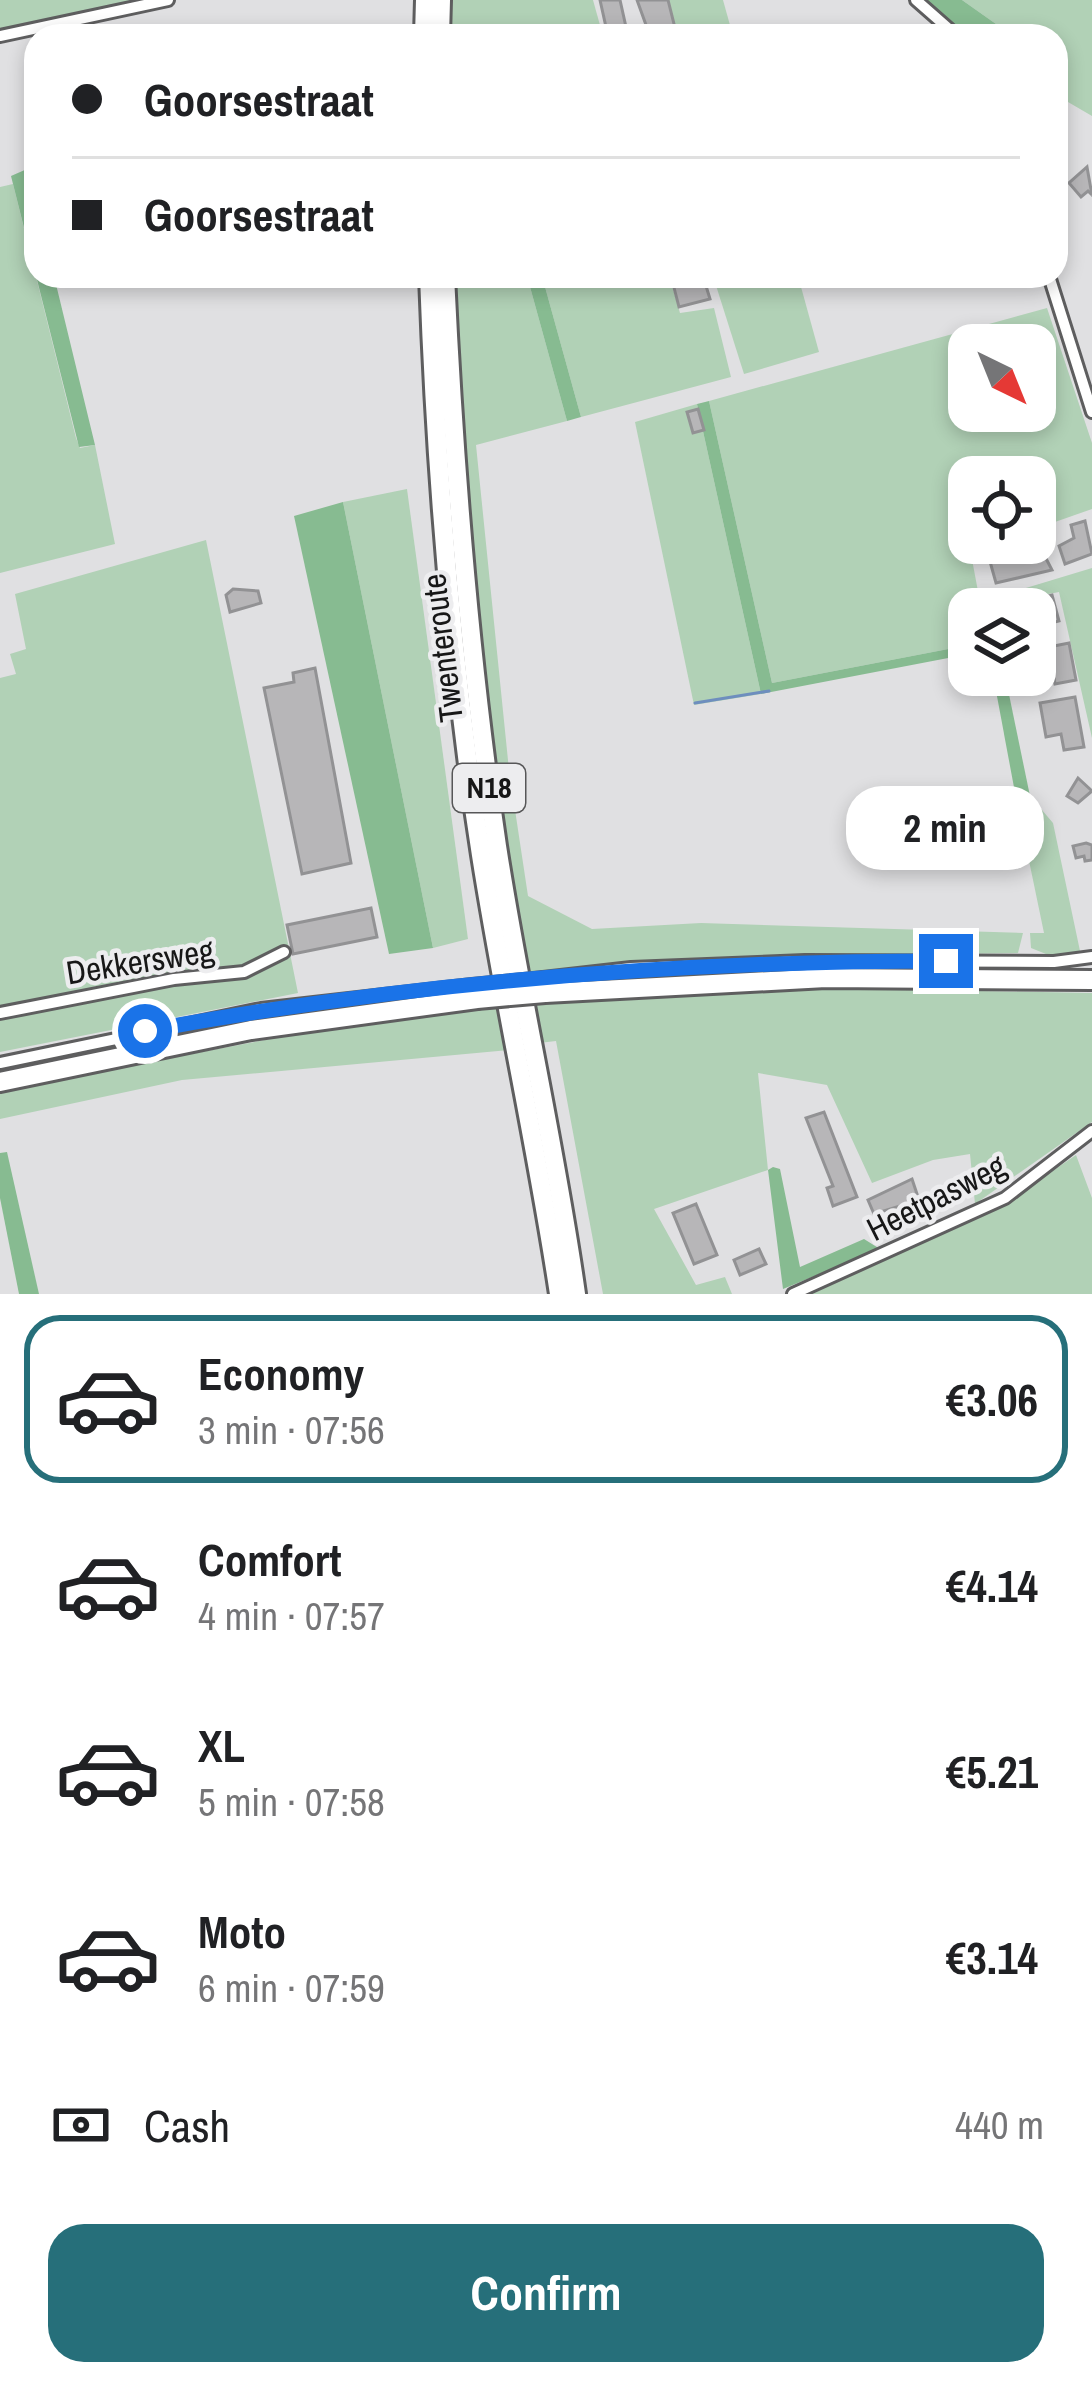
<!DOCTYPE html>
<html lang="en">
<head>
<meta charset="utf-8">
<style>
	:root { --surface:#fff; --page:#f6f6f6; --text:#202124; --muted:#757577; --line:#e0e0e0; --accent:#266f7a }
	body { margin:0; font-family:"Archivo Narrow",sans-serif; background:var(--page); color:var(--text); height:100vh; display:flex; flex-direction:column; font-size:45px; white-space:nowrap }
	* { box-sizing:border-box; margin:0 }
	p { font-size:39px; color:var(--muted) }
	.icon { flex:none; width:66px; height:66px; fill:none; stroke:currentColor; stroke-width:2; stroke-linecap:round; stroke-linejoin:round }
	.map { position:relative; height:1294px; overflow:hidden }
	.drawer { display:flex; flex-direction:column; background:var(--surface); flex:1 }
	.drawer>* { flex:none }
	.banner { position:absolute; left:24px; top:24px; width:1044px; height:264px; border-radius:36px; box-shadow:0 6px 18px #0003; display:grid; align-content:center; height:264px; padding:0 48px; background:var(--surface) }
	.needle { width:78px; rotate:137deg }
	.buttons { position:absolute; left:948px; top:324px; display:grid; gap:24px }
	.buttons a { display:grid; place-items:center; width:108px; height:108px; border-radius:24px; background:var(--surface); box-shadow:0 6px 18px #0003; font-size:60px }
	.end { position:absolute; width:54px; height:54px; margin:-27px; border:15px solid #1a73e8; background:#fff; box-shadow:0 0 0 6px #fff }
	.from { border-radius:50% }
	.bubble { position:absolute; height:84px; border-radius:36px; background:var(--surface); box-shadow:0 6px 18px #0003; font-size:39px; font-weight:800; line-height:84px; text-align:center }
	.banner b { display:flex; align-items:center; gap:42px; height:114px; font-size:45px }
	.banner b+b { border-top:3px solid var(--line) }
	.banner i { width:30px; height:30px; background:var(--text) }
	ul { padding:21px 0 0; list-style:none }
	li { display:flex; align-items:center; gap:36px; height:168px; margin:0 24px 18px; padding:0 24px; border:6px solid transparent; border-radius:36px }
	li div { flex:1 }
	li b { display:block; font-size:45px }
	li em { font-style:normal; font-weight:800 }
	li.active { border-color:var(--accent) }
	li>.icon { width:108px; height:108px; stroke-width:1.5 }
	.pay { display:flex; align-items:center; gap:30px; height:132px; padding:0 48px; font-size:45px }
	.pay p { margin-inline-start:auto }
	.button { display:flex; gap:24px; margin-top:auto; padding:24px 48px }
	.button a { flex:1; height:138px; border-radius:36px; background:var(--accent); color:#fff; font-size:48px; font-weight:800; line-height:138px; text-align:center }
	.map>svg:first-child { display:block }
</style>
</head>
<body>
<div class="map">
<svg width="1092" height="1294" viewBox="0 0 1092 1294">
	<rect width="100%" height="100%" fill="#e0e0e2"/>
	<!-- green -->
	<g fill="#b1d1b6" fill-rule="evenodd">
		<path d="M0,0H130V2L0,31Z"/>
		<path d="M452,0H593L603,36H450Z"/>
		<path d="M668,0H723L733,36H678Z"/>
		<path d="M962,0H1092V116L1056,95V36H1013Z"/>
		<path d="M13,184L76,438L80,448L95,445L115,544L0,573V187Z"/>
		<path d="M451,276H527L567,421L476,445L509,770L528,896L592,929L701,923L1023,933L1018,953L693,958L530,972L491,757L469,552Z"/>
		<path d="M542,276H669L680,313L714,308L731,377L581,417Z"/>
		<path d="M713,276H798L819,352L744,374Z"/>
		<path d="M1047,308L1092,443V509L1035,529V477H969V543H997L971,554L980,602L1092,568V738L1059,592L969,609V645L772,683L709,401ZM969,345H1035V411H969Z"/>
		<path d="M697,404L761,694L694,705L635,422Z"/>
		<path d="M407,489L468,939L433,948L343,502Z"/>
		<path d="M206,540L298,993L0,1052V678L16,674L10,654L26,649L15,594Z"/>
		<path d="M1030,796L1053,823L1080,951L1051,956L1031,948L1030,933H1044L1016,798Z"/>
		<path d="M820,988L1092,993V1122L975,1204L970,1154L933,1160L872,1183L827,1085L758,1073L768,1170L654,1209L696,1285L725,1277L732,1294H603L556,1041L539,1043L531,1004Z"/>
		<path d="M501,1007L509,1050L182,1080L0,1119V1090L334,1027Z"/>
		<path d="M1076,1155L1092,1198V1294H809L992,1212Z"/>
	</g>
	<!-- forest -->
	<g fill="#87bb91">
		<path d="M924,0H962L1013,36H965Z"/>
		<path d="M27,169L36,206V276H54L95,445L79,447L11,176Z"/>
		<path d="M527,276H542L581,417L567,421Z"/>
		<path d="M709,401L772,683L969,645V654L761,694L697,404Z"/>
		<path d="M343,502L433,948L389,954L294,516Z"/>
		<path d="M993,675H1005L1030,796L1016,798Z"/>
		<path d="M7,1152L39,1294H19L0,1198V1153Z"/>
		<path d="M773,1167L780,1169L800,1267L864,1239L880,1249L783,1289L768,1170Z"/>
	</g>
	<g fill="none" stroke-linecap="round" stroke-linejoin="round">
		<!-- stream -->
		<path stroke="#6e8ebe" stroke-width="3" d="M695,703L769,691"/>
	</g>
	<!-- building -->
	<g fill="#b7b6b8" stroke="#929294" stroke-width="3">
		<path d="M600,0H620L628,36H608Z"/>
		<path d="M637,0H668L677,36H650Z"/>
		<path d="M1087,167L1092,195L1088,191L1081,197L1069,183Z"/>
		<path d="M671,276H703L710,299L679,307Z"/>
		<path d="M698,409L704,430L693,433L687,412Z"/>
		<path d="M1085,521L1092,554L1065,564L1059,546L1074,538L1071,525Z"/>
		<path d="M1039,545L1052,570L996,583L989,558Z"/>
		<path d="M233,589L258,591L261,603L230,612L226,595Z"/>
		<path d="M1052,595L1059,621L1035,627V609L1001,608Z"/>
		<path d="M1069,643L1076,680L1055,684L1049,647Z"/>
		<path d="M315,668L351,863L302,874L264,688L294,682L293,673Z"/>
		<path d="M1075,697L1084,747L1064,750L1061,734L1046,737L1040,703Z"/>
		<path d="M1078,778L1092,791L1078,803L1067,796Z"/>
		<path d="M1086,843L1092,845V860L1085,861L1084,856L1076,858L1073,846Z"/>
		<path d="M371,908L377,937L293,954L287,925Z"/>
		<path d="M824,1112L857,1197L833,1206L827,1188L833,1186L806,1118Z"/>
		<path d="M912,1179L917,1194L908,1198L910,1203L874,1214L868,1200Z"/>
		<path d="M696,1204L717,1255L694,1264L673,1213Z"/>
		<path d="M759,1249L766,1264L740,1275L734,1260Z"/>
	</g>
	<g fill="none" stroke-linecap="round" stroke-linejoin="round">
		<defs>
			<g id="minor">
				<path d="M916,0L957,36"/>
				<path d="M0,36L168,0"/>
				<path d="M1049,276L1092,412"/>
				<path d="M543,978L631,968L805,961L1054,962L1092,957"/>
				<path d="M0,1013L174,979L244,972L284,952"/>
				<path d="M0,1063L261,1009L472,985"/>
				<path d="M793,1294L1005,1198L1092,1131"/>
			</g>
			<g id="primary">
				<path d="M545,993L826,978L1092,980"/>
				<path d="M0,1082L251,1030L477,999"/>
			</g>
			<g id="trunk">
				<path d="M424,36L425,0"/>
				<path d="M440,36L441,0"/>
				<path d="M429,276C436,471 451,662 481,855C504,1002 537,1147 559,1294"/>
				<path d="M445,276C454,467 469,657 497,846C520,996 555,1144 576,1294"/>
			</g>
		</defs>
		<!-- minor casing -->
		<use href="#minor" stroke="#5e5e5f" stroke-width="16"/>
		<!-- primary casing -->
		<use href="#primary" stroke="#5e5e5f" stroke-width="24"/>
		<!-- trunk casing -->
		<use href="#trunk" stroke="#5e5e5f" stroke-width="24"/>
		<!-- minor -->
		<use href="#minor" stroke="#fff" stroke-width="10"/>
		<!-- primary -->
		<use href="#primary" stroke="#fff" stroke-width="18"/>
		<!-- trunk -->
		<use href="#trunk" stroke="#fff" stroke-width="18"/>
		<defs>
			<path id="minor-bridge" d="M472,985L543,978"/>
			<path id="primary-bridge" d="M477,999L545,993"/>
		</defs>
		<!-- minor-bridge casing -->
		<use href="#minor-bridge" stroke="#5e5e5f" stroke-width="16" stroke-linecap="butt"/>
		<!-- primary-bridge casing -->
		<use href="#primary-bridge" stroke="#5e5e5f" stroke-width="24" stroke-linecap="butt"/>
		<!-- minor-bridge -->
		<use href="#minor-bridge" stroke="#fff" stroke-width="10"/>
		<!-- primary-bridge -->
		<use href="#primary-bridge" stroke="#fff" stroke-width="18"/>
	</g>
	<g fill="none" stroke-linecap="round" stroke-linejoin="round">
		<!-- route -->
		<path stroke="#1a73e8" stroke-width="15" d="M145,1031C410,982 677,961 946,961"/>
	</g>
	<g text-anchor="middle" stroke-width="9" stroke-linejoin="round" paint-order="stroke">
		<!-- shield labels -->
		<rect fill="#ededef" stroke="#575758" stroke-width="3" x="453" y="764" width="72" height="48" rx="9"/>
		<g font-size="30" font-weight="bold" fill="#171717">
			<text x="489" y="798">N18</text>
		</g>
		<!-- street labels -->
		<g font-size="33" fill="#171717" stroke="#ededef">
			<text transform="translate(442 648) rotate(-97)" y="12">Twenteroute</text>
			<text transform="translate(140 961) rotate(-9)" y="12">Dekkersweg</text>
			<text transform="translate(936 1197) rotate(-27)" y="12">Heetpasweg</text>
		</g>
	</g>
</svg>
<div class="buttons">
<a><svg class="needle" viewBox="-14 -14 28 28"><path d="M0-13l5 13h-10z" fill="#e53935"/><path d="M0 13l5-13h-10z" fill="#757577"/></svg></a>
<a><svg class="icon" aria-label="locate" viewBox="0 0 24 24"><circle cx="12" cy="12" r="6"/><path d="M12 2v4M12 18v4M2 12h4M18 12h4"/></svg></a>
<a><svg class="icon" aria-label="layers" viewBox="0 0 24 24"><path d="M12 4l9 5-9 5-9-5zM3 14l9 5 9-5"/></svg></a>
</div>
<i class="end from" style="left:145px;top:1031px"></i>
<i class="end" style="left:946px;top:961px"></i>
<div class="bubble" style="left:846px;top:786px;width:198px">2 min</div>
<div class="banner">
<b><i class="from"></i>Goorsestraat</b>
<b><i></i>Goorsestraat</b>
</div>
</div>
<section class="drawer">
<ul>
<li class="active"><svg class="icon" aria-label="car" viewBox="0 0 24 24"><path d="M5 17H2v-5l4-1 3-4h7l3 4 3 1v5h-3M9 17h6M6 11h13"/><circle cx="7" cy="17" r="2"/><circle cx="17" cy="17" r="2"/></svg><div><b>Economy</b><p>3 min · 07:56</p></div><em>€3.06</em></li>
<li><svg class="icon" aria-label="car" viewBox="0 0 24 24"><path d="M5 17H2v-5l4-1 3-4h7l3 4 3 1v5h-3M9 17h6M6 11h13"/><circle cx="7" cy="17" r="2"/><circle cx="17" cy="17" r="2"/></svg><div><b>Comfort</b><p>4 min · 07:57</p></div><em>€4.14</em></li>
<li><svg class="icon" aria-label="car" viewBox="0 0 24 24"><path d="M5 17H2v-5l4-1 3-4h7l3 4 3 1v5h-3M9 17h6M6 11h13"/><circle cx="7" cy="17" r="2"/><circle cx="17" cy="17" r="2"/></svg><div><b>XL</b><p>5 min · 07:58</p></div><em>€5.21</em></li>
<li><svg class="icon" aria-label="car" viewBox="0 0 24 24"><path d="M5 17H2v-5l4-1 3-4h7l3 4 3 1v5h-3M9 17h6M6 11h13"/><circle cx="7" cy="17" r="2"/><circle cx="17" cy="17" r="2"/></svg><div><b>Moto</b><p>6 min · 07:59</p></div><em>€3.14</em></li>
</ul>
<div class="pay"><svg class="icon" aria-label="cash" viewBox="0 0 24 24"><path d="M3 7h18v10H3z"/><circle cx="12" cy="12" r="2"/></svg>Cash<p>440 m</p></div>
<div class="button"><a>Confirm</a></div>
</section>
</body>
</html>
